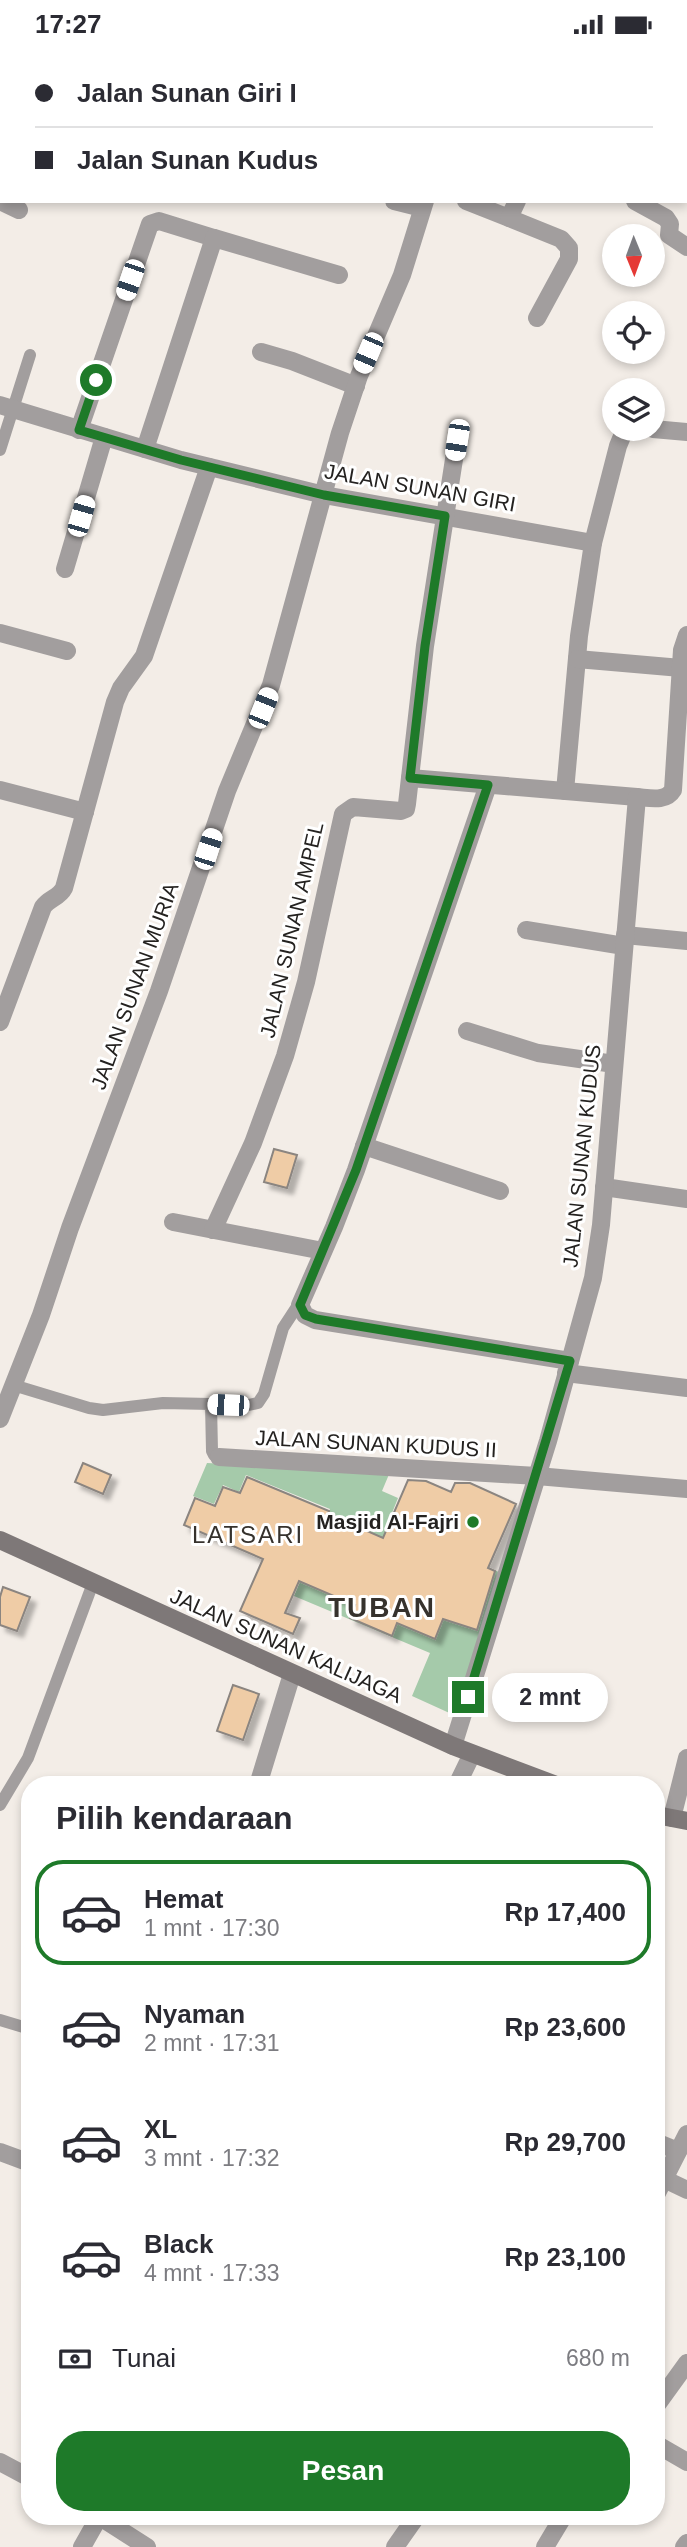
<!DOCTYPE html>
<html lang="id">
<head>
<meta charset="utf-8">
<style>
	:root { --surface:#fff; --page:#f7f7f7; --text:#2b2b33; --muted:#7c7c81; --line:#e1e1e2; --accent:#1e7a29 }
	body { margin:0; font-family:Arial,sans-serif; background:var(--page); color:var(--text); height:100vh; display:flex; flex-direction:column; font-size:26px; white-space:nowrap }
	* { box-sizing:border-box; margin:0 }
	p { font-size:23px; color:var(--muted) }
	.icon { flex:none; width:38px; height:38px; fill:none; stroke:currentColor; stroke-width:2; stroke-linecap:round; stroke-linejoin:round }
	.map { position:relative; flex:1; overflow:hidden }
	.sheet { position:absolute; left:21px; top:1727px; width:644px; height:749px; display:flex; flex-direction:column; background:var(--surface); border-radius:28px; box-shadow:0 4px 10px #0003 }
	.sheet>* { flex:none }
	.guide { position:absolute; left:0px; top:0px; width:688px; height:154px; box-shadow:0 4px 10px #0003; display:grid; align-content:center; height:154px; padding:0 35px; background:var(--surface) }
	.needle { width:46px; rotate:179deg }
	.buttons { position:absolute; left:602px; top:175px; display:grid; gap:14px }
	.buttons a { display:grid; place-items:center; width:63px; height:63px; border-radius:50%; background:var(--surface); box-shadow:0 4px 10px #0003; font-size:35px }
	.end { position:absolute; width:32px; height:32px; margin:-16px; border:9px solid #1e7a29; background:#fff; box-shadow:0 0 0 4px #fff }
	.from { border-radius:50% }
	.bubble { position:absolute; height:49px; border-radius:24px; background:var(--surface); box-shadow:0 4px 10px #0003; font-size:23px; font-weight:700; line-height:49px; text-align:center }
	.car { position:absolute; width:21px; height:42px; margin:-21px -10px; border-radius:9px; box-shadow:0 0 5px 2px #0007; background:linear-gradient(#fff 24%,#345 0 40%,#fff 0 76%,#345 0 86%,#fff 0) }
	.guide b { display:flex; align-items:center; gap:24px; height:66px; font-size:26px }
	.guide b+b { border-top:2px solid var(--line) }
	.guide i { width:18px; height:18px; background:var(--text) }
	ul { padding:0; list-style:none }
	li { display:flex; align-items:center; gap:21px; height:105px; margin:0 14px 10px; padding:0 21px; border:4px solid transparent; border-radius:28px }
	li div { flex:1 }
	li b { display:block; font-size:26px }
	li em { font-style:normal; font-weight:700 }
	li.on { border-color:var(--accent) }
	li>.icon { width:63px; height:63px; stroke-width:1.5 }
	h2 { padding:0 35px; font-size:32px; line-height:84px }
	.pay { display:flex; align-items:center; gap:18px; height:77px; padding:0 35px; font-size:26px }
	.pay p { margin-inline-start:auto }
	.action { display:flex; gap:14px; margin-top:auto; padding:14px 35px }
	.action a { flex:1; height:80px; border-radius:28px; background:var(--accent); color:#fff; font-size:28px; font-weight:700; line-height:80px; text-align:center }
	.status { display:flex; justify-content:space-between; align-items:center; height:49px; padding:0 35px; background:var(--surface); direction:ltr }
	.status svg { height:19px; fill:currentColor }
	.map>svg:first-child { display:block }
</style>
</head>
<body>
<div class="status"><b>17:27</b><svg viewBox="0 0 49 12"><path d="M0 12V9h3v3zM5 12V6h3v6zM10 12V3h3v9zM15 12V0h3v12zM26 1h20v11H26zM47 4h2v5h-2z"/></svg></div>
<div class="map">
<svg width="687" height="2498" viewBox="0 0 687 2498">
	<defs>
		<filter id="shadow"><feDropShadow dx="6" dy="6" stdDeviation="2" flood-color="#0004"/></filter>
	</defs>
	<rect width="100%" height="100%" fill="#f3ede7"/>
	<!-- green -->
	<path fill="#a5caaa" d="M207,1414L390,1423L382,1442L398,1449L388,1474L501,1524L456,1667L412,1647L430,1604L294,1547L330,1460L246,1426L239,1443L223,1436L214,1455L193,1447Z"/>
	<!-- building -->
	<g fill="#efcca6" stroke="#8b8580" stroke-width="2" filter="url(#shadow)">
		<path d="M274,1100L297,1106L287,1139L264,1133Z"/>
		<path d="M83,1414L111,1426L103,1445L75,1433Z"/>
		<path d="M247,1428L329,1462L328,1465L383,1489L408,1431L426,1432L451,1443L455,1434H470L516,1455L488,1519L495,1522L477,1581L443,1570L435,1590L397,1574L392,1587L350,1569L355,1556L299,1532L285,1564L300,1569L293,1585L240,1562L263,1510L184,1476L195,1449L215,1457L223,1438L240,1444Z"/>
		<path d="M3,1538L30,1548L17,1582L0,1576V1548Z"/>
		<path d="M233,1636L259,1645L243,1691L217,1682Z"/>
	</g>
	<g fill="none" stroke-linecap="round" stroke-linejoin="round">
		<!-- lane -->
		<g stroke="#a29e9e" stroke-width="12">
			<path d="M0,401L30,306"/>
			<path d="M13,1336L89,1359L103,1361L163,1354L211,1355L212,1402L214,1406L219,1408"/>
			<path d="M211,1355L244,1357L258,1354L264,1345L283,1279L300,1253"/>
			<path d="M0,1756L28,1709L93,1534"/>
			<path d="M0,1971L30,1980"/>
		</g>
		<!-- street -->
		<g stroke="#a29e9e" stroke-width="18">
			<path d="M466,0L470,2"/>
			<path d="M557,0L561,2"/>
			<path d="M0,8L2,9"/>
			<path d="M686,58H687"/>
			<path d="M0,152L19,161"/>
			<path d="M394,152L422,159"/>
			<path d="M466,152L509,169L517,152"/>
			<path d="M635,152L666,169L670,175L669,186L687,198"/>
			<path d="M509,169L561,190L569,199V210L537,269"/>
			<path d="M261,303L292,312L356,337"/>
			<path d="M0,356L181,411L324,446L593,494L579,587L565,742"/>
			<path d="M653,380L687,383"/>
			<path d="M79,381L150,175L159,172L214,189"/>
			<path d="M145,400L214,189L339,226"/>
			<path d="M593,494L618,397L623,385L629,380"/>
			<path d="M65,520L104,388"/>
			<path d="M0,584L67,602"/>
			<path d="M577,610L681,619"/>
			<path d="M410,729L637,748"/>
			<path d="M488,736L356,1121L334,1178L300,1256L305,1266L315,1271L570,1312"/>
			<path d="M0,741L85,763"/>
			<path d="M526,881L624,897"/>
			<path d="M625,886L687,892"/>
			<path d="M0,973L43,858C49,849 59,849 64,839L115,653L121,639L144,607L209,418"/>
			<path d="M467,982L538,1004L614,1015"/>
			<path d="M364,1097L500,1142"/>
			<path d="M604,1138L687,1150"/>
			<path d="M173,1173L323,1202"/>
			<path d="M213,1181L253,1094L285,1007L306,933L343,765L353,758L401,762L406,760L407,755L425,597L457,391"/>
			<path d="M566,1324L687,1339"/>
			<path d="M0,1370L41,1266L70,1179L159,942L227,742L271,636L340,384L359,327L402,226L425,152"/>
			<path d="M219,1408L537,1427L687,1440"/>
			<path d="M453,1697L548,1392L593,1229L601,1176L637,748C650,749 666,753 673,741L682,601L687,586"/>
			<path d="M258,1736L292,1625"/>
			<path d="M457,1736L472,1705"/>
			<path d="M672,1769L687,1709"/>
			<path d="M656,2093L678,2102"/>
			<path d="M0,2103L30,2114"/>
			<path d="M664,2130L687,2141"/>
			<path d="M656,2146L687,2085"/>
			<path d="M656,2357L687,2314"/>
			<path d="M656,2395L687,2413"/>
			<path d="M0,2413L30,2429"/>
			<path d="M100,2468L147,2498"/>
			<path d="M82,2498L99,2468"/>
			<path d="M395,2498L416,2468"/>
			<path d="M545,2498L563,2468"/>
			<path d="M684,2498L687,2494"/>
		</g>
		<!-- secondary -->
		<g stroke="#7e7878" stroke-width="18">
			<path d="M0,1491L453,1697L556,1736"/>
			<path d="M656,1766L687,1772"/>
		</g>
	</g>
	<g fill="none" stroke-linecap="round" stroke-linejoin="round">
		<!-- route -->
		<path stroke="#1e7a29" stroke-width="9" d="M96,331L79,381L181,411L324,446L445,467L425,597L410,729L488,736L356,1121L300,1256L305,1266L316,1270L570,1312L468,1648"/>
	</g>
	<!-- markers -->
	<circle fill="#1e7a29" stroke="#fff" stroke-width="2.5" cx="473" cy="1473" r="7"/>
	<g text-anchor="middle" stroke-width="6" stroke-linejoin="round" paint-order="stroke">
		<!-- street labels -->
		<g font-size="21" fill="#242220" stroke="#fff">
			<text transform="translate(420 439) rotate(10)" y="7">JALAN SUNAN GIRI</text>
			<text transform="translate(292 881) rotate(-77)" y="7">JALAN SUNAN AMPEL</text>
			<text transform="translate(135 937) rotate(-70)" y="7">JALAN SUNAN MURIA</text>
			<text transform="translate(582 1107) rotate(-84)" y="7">JALAN SUNAN KUDUS</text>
			<text transform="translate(376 1395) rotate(3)" y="7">JALAN SUNAN KUDUS II</text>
			<text transform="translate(286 1597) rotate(24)" y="7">JALAN SUNAN KALIJAGA</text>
		</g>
		<!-- poi labels -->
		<g font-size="21" font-weight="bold" fill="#242220" stroke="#fff" text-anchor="end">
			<text x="459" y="1480">Masjid Al-Fajri</text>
		</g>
		<!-- quarter labels -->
		<g font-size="24" letter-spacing="2" fill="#36322d" stroke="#fff">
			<text x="248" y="1494">LATSARI</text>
		</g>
		<!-- district labels -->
		<g font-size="28" font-weight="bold" letter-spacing="2" fill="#36322d" stroke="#fff">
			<text x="382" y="1568">TUBAN</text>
		</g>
	</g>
</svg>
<div class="buttons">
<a><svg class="needle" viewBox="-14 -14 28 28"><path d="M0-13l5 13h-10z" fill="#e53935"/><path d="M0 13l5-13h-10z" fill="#7c7c81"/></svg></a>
<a><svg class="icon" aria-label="locate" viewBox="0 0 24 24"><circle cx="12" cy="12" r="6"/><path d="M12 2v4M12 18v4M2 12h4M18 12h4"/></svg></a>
<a><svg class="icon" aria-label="layers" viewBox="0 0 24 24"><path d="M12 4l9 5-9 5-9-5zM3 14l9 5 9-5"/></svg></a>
</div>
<i class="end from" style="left:96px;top:331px"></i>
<i class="end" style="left:468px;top:1648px"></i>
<div class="bubble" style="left:492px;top:1624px;width:116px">2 mnt</div>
<i class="car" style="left:130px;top:231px;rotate:199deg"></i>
<i class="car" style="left:368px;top:304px;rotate:203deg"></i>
<i class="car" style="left:457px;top:391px;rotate:189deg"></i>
<i class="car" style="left:81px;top:467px;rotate:16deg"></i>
<i class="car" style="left:263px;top:659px;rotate:22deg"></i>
<i class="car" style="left:208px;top:800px;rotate:18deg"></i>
<i class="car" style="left:228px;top:1356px;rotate:272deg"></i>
<div class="guide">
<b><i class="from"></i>Jalan Sunan Giri I</b>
<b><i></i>Jalan Sunan Kudus</b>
</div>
<section class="sheet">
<h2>Pilih kendaraan</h2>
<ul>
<li class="on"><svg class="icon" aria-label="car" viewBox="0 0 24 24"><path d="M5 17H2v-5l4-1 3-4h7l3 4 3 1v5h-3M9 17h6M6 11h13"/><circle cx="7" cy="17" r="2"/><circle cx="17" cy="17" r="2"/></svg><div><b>Hemat</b><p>1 mnt · 17:30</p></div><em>Rp 17,400</em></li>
<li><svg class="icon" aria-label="car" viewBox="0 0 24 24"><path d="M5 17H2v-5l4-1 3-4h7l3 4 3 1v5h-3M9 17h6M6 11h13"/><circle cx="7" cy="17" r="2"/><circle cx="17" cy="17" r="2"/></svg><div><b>Nyaman</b><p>2 mnt · 17:31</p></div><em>Rp 23,600</em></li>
<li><svg class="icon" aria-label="car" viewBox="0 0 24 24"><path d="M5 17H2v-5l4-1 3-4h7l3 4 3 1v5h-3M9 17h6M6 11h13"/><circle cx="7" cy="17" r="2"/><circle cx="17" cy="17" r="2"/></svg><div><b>XL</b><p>3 mnt · 17:32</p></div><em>Rp 29,700</em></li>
<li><svg class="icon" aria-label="car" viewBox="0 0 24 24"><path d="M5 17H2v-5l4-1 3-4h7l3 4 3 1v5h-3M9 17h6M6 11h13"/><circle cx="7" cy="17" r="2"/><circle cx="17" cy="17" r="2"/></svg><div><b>Black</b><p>4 mnt · 17:33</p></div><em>Rp 23,100</em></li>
</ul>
<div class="pay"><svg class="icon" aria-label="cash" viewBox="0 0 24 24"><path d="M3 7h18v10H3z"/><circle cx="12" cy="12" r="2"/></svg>Tunai<p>680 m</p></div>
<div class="action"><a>Pesan</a></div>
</section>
</div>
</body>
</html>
